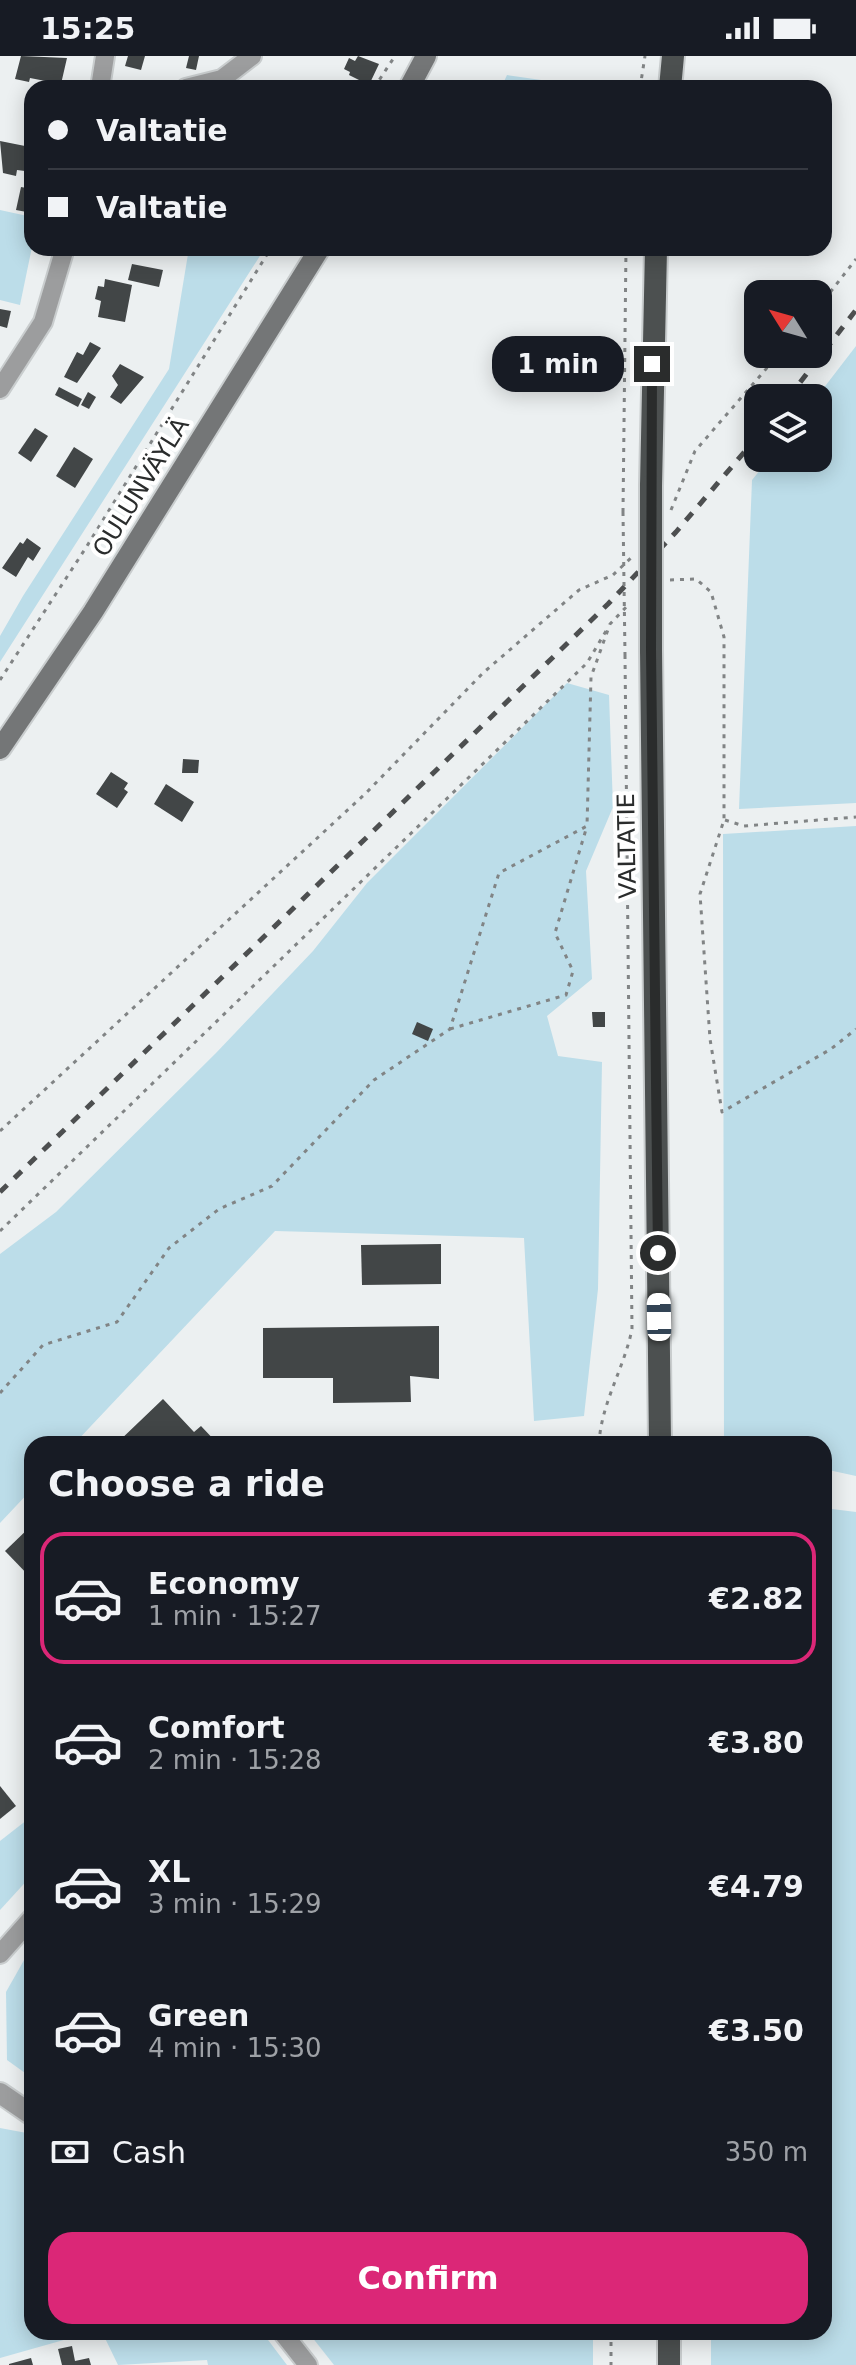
<!DOCTYPE html>
<html lang="en">
<head>
<meta charset="utf-8">
<style>
	:root { --surface:#171b24; --page:#20242c; --text:#f1f3f6; --muted:#9ea1a6; --line:#363941; --accent:#db2777 }
	body { margin:0; font-family:"DejaVu Sans",sans-serif; background:var(--page); color:var(--text); height:100vh; display:flex; flex-direction:column; font-size:30px; white-space:nowrap }
	* { box-sizing:border-box; margin:0 }
	p { font-size:26px; color:var(--muted) }
	.icon { flex:none; width:44px; height:44px; fill:none; stroke:currentColor; stroke-width:2; stroke-linecap:round; stroke-linejoin:round }
	.map { position:relative; flex:1; overflow:hidden }
	.details { position:absolute; left:24px; top:1380px; width:808px; height:904px; display:flex; flex-direction:column; background:var(--surface); border-radius:24px; box-shadow:0 4px 20px #0003 }
	.details>* { flex:none }
	.guide { position:absolute; left:24px; top:24px; width:808px; height:176px; border-radius:24px; box-shadow:0 4px 20px #0003; display:grid; align-content:center; height:176px; padding:0 24px; background:var(--surface) }
	.needle { width:52px; rotate:307deg }
	.buttons { position:absolute; left:744px; top:224px; display:grid; gap:16px }
	.buttons a { display:grid; place-items:center; width:88px; height:88px; border-radius:16px; background:var(--surface); box-shadow:0 4px 20px #0003; font-size:40px }
	.end { position:absolute; width:36px; height:36px; margin:-18px; border:10px solid #2a2c2c; background:#fff; box-shadow:0 0 0 4px #fff }
	.from { border-radius:50% }
	.bubble { position:absolute; height:56px; border-radius:24px; background:var(--surface); box-shadow:0 4px 20px #0003; font-size:26px; font-weight:700; line-height:56px; text-align:center }
	.car { position:absolute; width:24px; height:48px; margin:-24px -12px; border-radius:10px; box-shadow:0 0 6px 2px #0007; background:linear-gradient(#fff 24%,#345 0 40%,#fff 0 76%,#345 0 86%,#fff 0) }
	.guide b { display:flex; align-items:center; gap:28px; height:76px; font-size:30px }
	.guide b+b { border-top:2px solid var(--line) }
	.guide i { width:20px; height:20px; background:var(--text) }
	ul { padding:0; list-style:none }
	li { display:flex; align-items:center; gap:24px; height:132px; margin:0 16px 12px; padding:0 8px; border:4px solid transparent; border-radius:24px }
	li div { flex:1 }
	li b { display:block; font-size:30px }
	li em { font-style:normal; font-weight:700 }
	li.selected { border-color:var(--accent) }
	li>.icon { width:72px; height:72px; stroke-width:1.5 }
	h2 { padding:0 24px; font-size:36px; line-height:96px }
	.pay { display:flex; align-items:center; gap:20px; height:88px; padding:0 24px; font-size:30px }
	.pay p { margin-inline-start:auto }
	.primary-button { display:flex; gap:16px; margin-top:auto; padding:16px 24px }
	.primary-button a { flex:1; height:92px; border-radius:24px; background:var(--accent); color:#fff; font-size:32px; font-weight:700; line-height:92px; text-align:center }
	.status { display:flex; justify-content:space-between; align-items:center; height:56px; padding:0 40px; background:var(--surface); direction:ltr }
	.status svg { height:22px; fill:currentColor }
	.map>svg:first-child { display:block }
</style>
</head>
<body>
<div class="status"><b>15:25</b><svg viewBox="0 0 49 12"><path d="M0 12V9h3v3zM5 12V6h3v6zM10 12V3h3v9zM15 12V0h3v12zM26 1h20v11H26zM47 4h2v5h-2z"/></svg></div>
<div class="map">
<svg width="856" height="2309" viewBox="0 0 856 2309">
	<rect width="100%" height="100%" fill="#ecf0f1"/>
	<!-- green -->
	<g fill="#bcdde9">
		<path d="M507,19L562,27L563,32H501Z"/>
		<path d="M0,154L32,161V191L20,249L0,244Z"/>
		<path d="M189,192H265L0,606V580L23,540L169,313Z"/>
		<path d="M856,290V747L739,753L752,424L770,402H818L816,342Z"/>
		<path d="M567,627L609,639L613,751L586,815L592,923L547,960L558,1000L602,1006L598,1233L584,1360L534,1365L524,1182L275,1175L74,1388H32V1433L0,1467V1198L56,1156L216,997L313,895L367,827Z"/>
		<path d="M856,770V1420L824,1413V1388H724L723,778Z"/>
		<path d="M824,1452L856,1456V2309H711V2276H824Z"/>
		<path d="M32,1760V1819L0,1854V1785Z"/>
		<path d="M32,1890V2022L7,2004L6,1936Z"/>
		<path d="M0,2072L32,2078V2276H92L0,2302Z"/>
		<path d="M102,2276H262L287,2309H208L207,2304L118,2309Z"/>
		<path d="M308,2276H593V2309H334Z"/>
	</g>
	<!-- building -->
	<g fill="#424647">
		<path d="M21,0L67,2L61,28L30,22L29,26L15,23Z"/>
		<path d="M128,0H145L141,14L125,10Z"/>
		<path d="M189,0H199L196,14L186,12Z"/>
		<path d="M358,0L379,8L369,29L349,19L350,16L344,13L349,2L355,5Z"/>
		<path d="M0,85L30,91L25,115L17,114L16,120L3,117Z"/>
		<path d="M21,131L32,133V157L16,154Z"/>
		<path d="M132,208L163,214L159,231L128,224Z"/>
		<path d="M105,223L132,229L125,266L98,261L101,245L95,243L98,230L104,231Z"/>
		<path d="M0,253L11,255L7,272L0,270Z"/>
		<path d="M90,286L101,292L77,327L64,321L77,296L83,299Z"/>
		<path d="M120,308L144,321L121,348L110,341L118,329L112,320Z"/>
		<path d="M59,331L82,343L78,351L55,339Z"/>
		<path d="M88,336L96,341L89,353L81,349Z"/>
		<path d="M35,372L48,380L31,406L18,397Z"/>
		<path d="M74,391L93,403L75,432L56,420Z"/>
		<path d="M27,482L41,492L33,505L28,501L16,521L2,512L20,486L23,488Z"/>
		<path d="M183,703L199,704L198,717H182Z"/>
		<path d="M111,716L128,727L124,733L128,736L117,752L96,738Z"/>
		<path d="M166,728L194,746L182,766L154,748Z"/>
		<path d="M592,956H605V971H593Z"/>
		<path d="M417,966L433,973L428,985L412,978Z"/>
		<path d="M441,1188V1228L362,1229L361,1189Z"/>
		<path d="M439,1270V1323L410,1320L411,1346L333,1347V1322H263V1272Z"/>
		<path d="M163,1343L194,1376L201,1370L218,1388H116Z"/>
		<path d="M32,1469V1523L5,1495Z"/>
		<path d="M0,1730L16,1750L0,1763Z"/>
		<path d="M72,2290L75,2305L89,2302L91,2309H62L58,2293Z"/>
		<path d="M31,2302L33,2309H9V2308Z"/>
	</g>
	<g fill="none" stroke-linecap="round" stroke-linejoin="round">
		<defs>
			<g id="minor">
				<path d="M100,32L105,0"/>
				<path d="M186,32L222,23L252,0"/>
				<path d="M0,333L43,266L65,192"/>
				<path d="M0,1898L32,1862"/>
				<path d="M282,2276L308,2309"/>
			</g>
			<path id="tertiary" d="M0,2037L32,2059"/>
			<g id="secondary">
				<path d="M409,32L426,0"/>
				<path d="M0,693L93,556L320,192"/>
			</g>
			<g id="trunk">
				<path d="M670,32L673,0"/>
				<path d="M651,430L656,192"/>
				<path d="M651,594L660,1388"/>
				<path d="M669,2276V2309"/>
			</g>
		</defs>
		<!-- minor casing -->
		<use href="#minor" stroke="#c9cdce" stroke-width="22"/>
		<!-- tertiary casing -->
		<use href="#tertiary" stroke="#c9cdce" stroke-width="24"/>
		<!-- secondary casing -->
		<use href="#secondary" stroke="#c9cdce" stroke-width="24"/>
		<!-- trunk casing -->
		<use href="#trunk" stroke="#c9cdce" stroke-width="26"/>
		<!-- path -->
		<g stroke="#818485" stroke-width="3" stroke-dasharray="4 6" stroke-linecap="butt">
			<path d="M374,32L395,0"/>
			<path d="M640,32L645,0"/>
			<path d="M818,252L856,203"/>
			<path d="M671,454L695,395L779,298"/>
			<path d="M623,456L626,192"/>
			<path d="M670,524L696,523L711,536L724,581V764L700,838L710,983L722,1056L831,993L856,973"/>
			<path d="M0,624L87,490L271,192"/>
			<path d="M725,764L744,770L856,761"/>
			<path d="M450,973L566,939L573,915L555,877L587,770"/>
			<path d="M0,1075L366,737L483,617L579,534L613,519L633,500"/>
			<path d="M0,1175L587,607L606,575"/>
			<path d="M0,1337L43,1289L117,1266L169,1192L219,1153L272,1130L374,1024L450,973L499,817L587,770L591,621L610,568L630,547"/>
			<path d="M599,1388C601,1347 624,1313 632,1273L625,599"/>
			<path d="M611,2276V2309"/>
		</g>
		<!-- minor -->
		<use href="#minor" stroke="#9c9d9e" stroke-width="18"/>
		<!-- tertiary -->
		<use href="#tertiary" stroke="#9c9d9e" stroke-width="20"/>
		<!-- secondary -->
		<use href="#secondary" stroke="#747677" stroke-width="20"/>
		<!-- trunk -->
		<use href="#trunk" stroke="#4c5050" stroke-width="22"/>
		<!-- rail -->
		<g stroke="#4d4f50" stroke-width="5" stroke-dasharray="10 10" stroke-linecap="butt">
			<path d="M788,342L856,254"/>
			<path d="M0,1136L608,548L676,476L758,380"/>
		</g>
		<defs>
			<path id="trunk-bridge" d="M651,430V594"/>
		</defs>
		<!-- trunk-bridge casing -->
		<use href="#trunk-bridge" stroke="#c9cdce" stroke-width="26" stroke-linecap="butt"/>
		<!-- path-bridge -->
		<path stroke="#818485" stroke-width="3" stroke-dasharray="4 6" stroke-linecap="butt" d="M623,456L625,599"/>
		<!-- trunk-bridge -->
		<use href="#trunk-bridge" stroke="#4c5050" stroke-width="22"/>
	</g>
	<g fill="none" stroke-linecap="round" stroke-linejoin="round">
		<!-- route -->
		<path stroke="#2a2c2c" stroke-width="10" d="M652,308L651,594L658,1197"/>
	</g>
	<g text-anchor="middle" stroke-width="8" stroke-linejoin="round" paint-order="stroke">
		<!-- street labels -->
		<g font-size="24" fill="#2a2c2c" stroke="#fff">
			<text transform="translate(141 431) rotate(-58)" y="8">OULUNVÄYLÄ</text>
			<text transform="translate(627 790) rotate(-91)" y="8">VALTATIE</text>
		</g>
	</g>
</svg>
<div class="buttons">
<a><svg class="needle" viewBox="-14 -14 28 28"><path d="M0-13l5 13h-10z" fill="#e53935"/><path d="M0 13l5-13h-10z" fill="#9ea1a6"/></svg></a>
<a><svg class="icon" aria-label="layers" viewBox="0 0 24 24"><path d="M12 4l9 5-9 5-9-5zM3 14l9 5 9-5"/></svg></a>
</div>
<i class="end from" style="left:658px;top:1197px"></i>
<i class="end" style="left:652px;top:308px"></i>
<div class="bubble" style="left:492px;top:280px;width:132px">1 min</div>
<i class="car" style="left:659px;top:1261px;rotate:359deg"></i>
<div class="guide">
<b><i class="from"></i>Valtatie</b>
<b><i></i>Valtatie</b>
</div>
<section class="details">
<h2>Choose a ride</h2>
<ul>
<li class="selected"><svg class="icon" aria-label="car" viewBox="0 0 24 24"><path d="M5 17H2v-5l4-1 3-4h7l3 4 3 1v5h-3M9 17h6M6 11h13"/><circle cx="7" cy="17" r="2"/><circle cx="17" cy="17" r="2"/></svg><div><b>Economy</b><p>1 min · 15:27</p></div><em>€2.82</em></li>
<li><svg class="icon" aria-label="car" viewBox="0 0 24 24"><path d="M5 17H2v-5l4-1 3-4h7l3 4 3 1v5h-3M9 17h6M6 11h13"/><circle cx="7" cy="17" r="2"/><circle cx="17" cy="17" r="2"/></svg><div><b>Comfort</b><p>2 min · 15:28</p></div><em>€3.80</em></li>
<li><svg class="icon" aria-label="car" viewBox="0 0 24 24"><path d="M5 17H2v-5l4-1 3-4h7l3 4 3 1v5h-3M9 17h6M6 11h13"/><circle cx="7" cy="17" r="2"/><circle cx="17" cy="17" r="2"/></svg><div><b>XL</b><p>3 min · 15:29</p></div><em>€4.79</em></li>
<li><svg class="icon" aria-label="car" viewBox="0 0 24 24"><path d="M5 17H2v-5l4-1 3-4h7l3 4 3 1v5h-3M9 17h6M6 11h13"/><circle cx="7" cy="17" r="2"/><circle cx="17" cy="17" r="2"/></svg><div><b>Green</b><p>4 min · 15:30</p></div><em>€3.50</em></li>
</ul>
<div class="pay"><svg class="icon" aria-label="cash" viewBox="0 0 24 24"><path d="M3 7h18v10H3z"/><circle cx="12" cy="12" r="2"/></svg>Cash<p>350 m</p></div>
<div class="primary-button"><a>Confirm</a></div>
</section>
</div>
</body>
</html>
